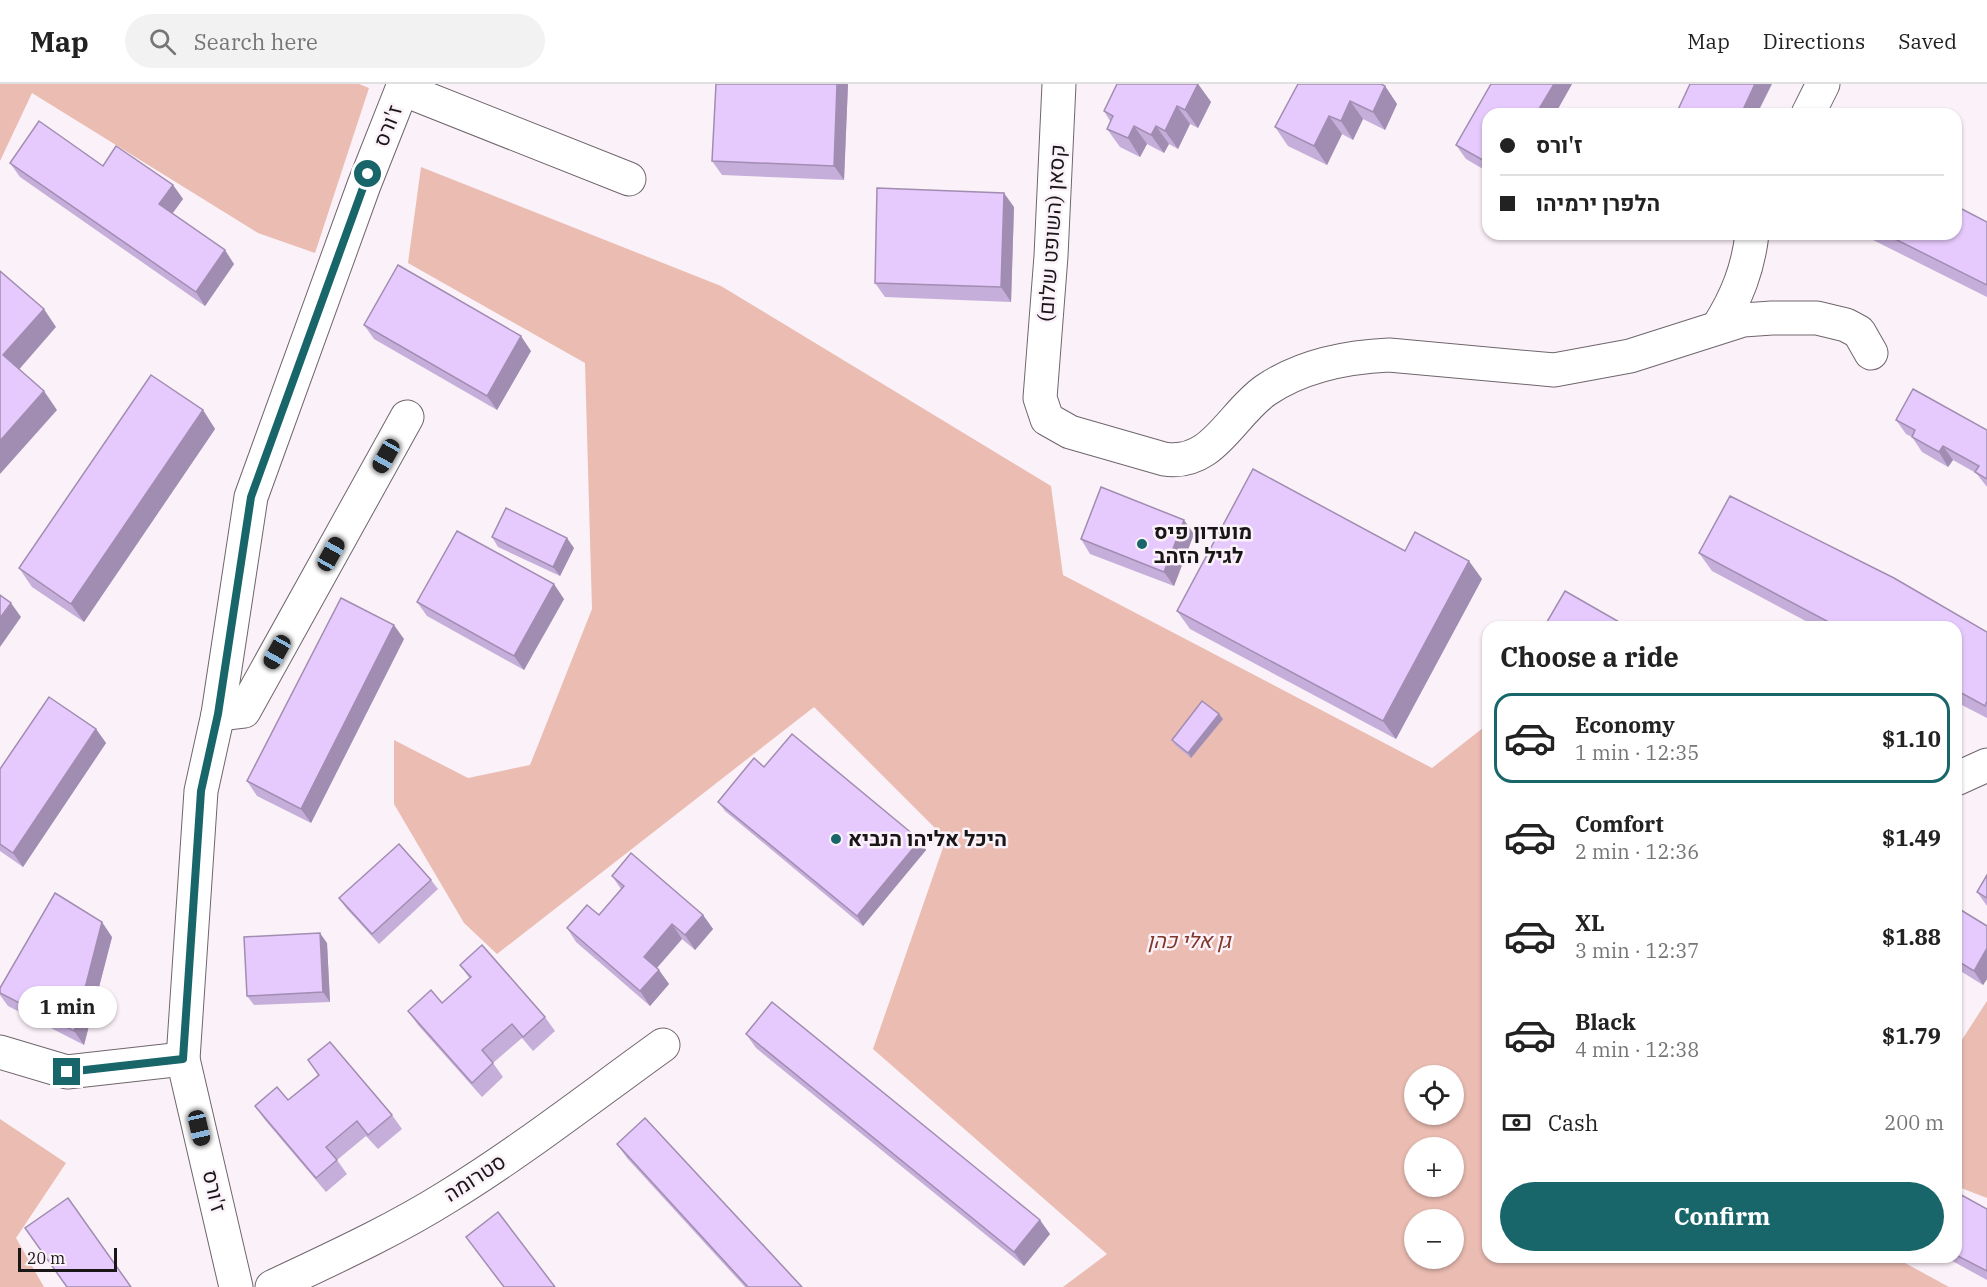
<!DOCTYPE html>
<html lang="en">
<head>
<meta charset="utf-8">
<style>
	:root { --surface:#fff; --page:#f2f2f2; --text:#222; --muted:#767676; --line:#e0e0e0; --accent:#18666a }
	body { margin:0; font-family:"IBM Plex Serif",Heebo,serif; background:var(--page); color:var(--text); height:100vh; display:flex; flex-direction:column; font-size:22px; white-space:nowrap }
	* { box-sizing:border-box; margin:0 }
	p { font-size:20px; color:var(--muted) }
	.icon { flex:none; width:33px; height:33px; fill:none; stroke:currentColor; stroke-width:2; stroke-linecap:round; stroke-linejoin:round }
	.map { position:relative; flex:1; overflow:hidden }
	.sheet { position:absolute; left:1482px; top:537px; width:480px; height:642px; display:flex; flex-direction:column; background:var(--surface); border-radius:18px; box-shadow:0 2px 4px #0004 }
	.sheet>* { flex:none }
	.guide { position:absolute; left:1482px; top:24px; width:480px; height:132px; border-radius:18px; box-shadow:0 2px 4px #0004; display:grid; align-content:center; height:132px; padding:0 18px; background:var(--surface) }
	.buttons { position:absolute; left:1404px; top:981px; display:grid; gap:12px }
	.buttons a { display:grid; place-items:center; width:60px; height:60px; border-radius:50%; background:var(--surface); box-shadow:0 2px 4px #0004; font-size:30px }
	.scale { position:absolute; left:18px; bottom:15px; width:99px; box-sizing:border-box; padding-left:6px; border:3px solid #191618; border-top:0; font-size:16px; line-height:21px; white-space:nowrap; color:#191618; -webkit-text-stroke:4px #fbf1f8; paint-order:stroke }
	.end { position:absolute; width:27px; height:27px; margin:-14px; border:8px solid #18666a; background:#fff; box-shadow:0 0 0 3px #fff }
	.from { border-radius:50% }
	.bubble { position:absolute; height:42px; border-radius:21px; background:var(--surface); box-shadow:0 2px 4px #0004; font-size:20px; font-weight:700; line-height:42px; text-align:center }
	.car { position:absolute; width:18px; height:36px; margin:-18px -9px; border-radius:8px; box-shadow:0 0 4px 2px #0007; background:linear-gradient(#222 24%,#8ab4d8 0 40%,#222 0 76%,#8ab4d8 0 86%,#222 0) }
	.guide b { display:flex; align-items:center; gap:21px; height:57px; font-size:22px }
	.guide b+b { border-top:2px solid var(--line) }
	.guide i { width:15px; height:15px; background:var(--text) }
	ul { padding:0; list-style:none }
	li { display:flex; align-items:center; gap:18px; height:90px; margin:0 12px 9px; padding:0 6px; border:3px solid transparent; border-radius:18px }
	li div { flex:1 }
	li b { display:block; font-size:22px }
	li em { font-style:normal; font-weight:700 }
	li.selected { border-color:var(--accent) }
	li>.icon { width:54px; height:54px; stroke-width:1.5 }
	h2 { padding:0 18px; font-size:27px; line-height:72px }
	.pay { display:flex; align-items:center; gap:15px; height:66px; padding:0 18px; font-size:22px }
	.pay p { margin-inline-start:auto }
	.primary-button { display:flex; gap:12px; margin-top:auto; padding:12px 18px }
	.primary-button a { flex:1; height:69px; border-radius:36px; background:var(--accent); color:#fff; font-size:24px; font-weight:700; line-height:69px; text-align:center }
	header { display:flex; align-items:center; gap:36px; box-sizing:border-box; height:84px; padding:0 30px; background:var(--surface); border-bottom:2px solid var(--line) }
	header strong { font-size:28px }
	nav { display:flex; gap:33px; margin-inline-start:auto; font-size:21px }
	.search { width:420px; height:54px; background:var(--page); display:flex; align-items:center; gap:15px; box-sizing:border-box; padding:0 21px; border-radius:33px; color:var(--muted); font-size:22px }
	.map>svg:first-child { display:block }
</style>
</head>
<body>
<header>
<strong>Map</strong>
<div class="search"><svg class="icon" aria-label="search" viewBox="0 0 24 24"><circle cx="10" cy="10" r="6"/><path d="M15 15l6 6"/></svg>Search here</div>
<nav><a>Map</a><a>Directions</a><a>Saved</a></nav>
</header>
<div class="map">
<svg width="1987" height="1203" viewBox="0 0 1987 1203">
	<rect width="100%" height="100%" fill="#fbf1f8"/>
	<!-- green -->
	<g fill="#eabcb2" fill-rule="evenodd">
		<path d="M0,0H359L369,4L315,169L258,149L32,9L0,77Z"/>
		<path d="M421,83L721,202L1051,402L1063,491L1432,684L1488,640V1173H1894L1949,1203H1063L1107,1170L873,965L946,755L814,623L497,870L464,839L394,720V656L468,694L530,681L592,525L585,279L408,179ZM1414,992H1454V1030H1414ZM1414,1064H1454V1102H1414ZM1414,1136H1454V1174H1414Z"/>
		<path d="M1987,917V1114L1956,1102V965Z"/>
		<path d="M0,1035L66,1079L16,1154L44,1203H0Z"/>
	</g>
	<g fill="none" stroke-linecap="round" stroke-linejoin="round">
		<defs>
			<g id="minor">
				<path d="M1059,0L1051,172L1040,314L1047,335L1070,348L1164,375C1213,383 1231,330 1266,306C1303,281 1346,273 1389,271L1554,286L1630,272L1743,236L1772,234H1817L1846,241L1859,248L1871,269"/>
				<path d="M402,5L629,95"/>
				<path d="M1808,30L1823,0"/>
				<path d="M1718,243C1737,213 1748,185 1752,150"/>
				<path d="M218,630L244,627L407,333"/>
				<path d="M1956,695L1987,681"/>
				<path d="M0,968L67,988L183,975"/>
				<path d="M236,1203L183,975L201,707L218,630L251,413L364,101L404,0"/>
				<path d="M272,1203C331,1175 391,1148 447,1113C522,1067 592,1012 663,961"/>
			</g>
		</defs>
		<!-- minor casing -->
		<use href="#minor" stroke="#6f666c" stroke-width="35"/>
		<!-- minor -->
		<use href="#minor" stroke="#fff" stroke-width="33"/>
	</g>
	<!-- wall -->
	<g fill="#c6aeda">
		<path d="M716,0H848L844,96L722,91L712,77Z"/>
		<path d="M1198,0L1211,18L1198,44L1190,40L1178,65L1169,60L1164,69L1147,60L1140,73L1120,63L1107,45L1110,37L1104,27Z"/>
		<path d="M1491,0H1572L1555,30H1488V88L1466,75L1456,61Z"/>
		<path d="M1385,2L1397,20L1385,46L1363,35L1353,56L1342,50L1327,81L1288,62L1275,43Z"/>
		<path d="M10,79L103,82L173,101L183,115L172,130L234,180L205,222L20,93Z"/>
		<path d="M1014,123L1011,218L885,213L875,199Z"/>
		<path d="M1987,138V213L1861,150H1956Z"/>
		<path d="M364,241L531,267L497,326L374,255Z"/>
		<path d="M203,326L215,345L84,538L32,503L19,484Z"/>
		<path d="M1896,336L1987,346V403L1976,389L1953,376L1948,383L1922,368L1912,353L1906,350Z"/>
		<path d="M1194,450L1174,502L1090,470L1081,455Z"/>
		<path d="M492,453L574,464L560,492L498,463Z"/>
		<path d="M1405,467L1482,495L1396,655L1190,545L1177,527Z"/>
		<path d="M1699,469L1987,548V634L1956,618V543H1817L1712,487Z"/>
		<path d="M564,515L524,586L427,532L417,518Z"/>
		<path d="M404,555L311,739L257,712L247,697Z"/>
		<path d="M1223,635L1191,674L1175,661L1172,656Z"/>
		<path d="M96,645L106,659L23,783L0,767V685Z"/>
		<path d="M764,683L920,756L926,766L863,842L725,727L718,718Z"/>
		<path d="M1987,791V822L1977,808Z"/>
		<path d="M612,792L703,831L713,845L695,866L682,855L657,884L669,900L650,922L576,858L567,844L599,831L621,805Z"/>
		<path d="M431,796L438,805L379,860L346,824L339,814Z"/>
		<path d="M1956,823L1987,842V895L1983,901L1962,888L1956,898Z"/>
		<path d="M112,853L84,961L8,922L0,911V904Z"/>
		<path d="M327,859L330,918L254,921L247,912Z"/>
		<path d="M460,881L545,933L555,947L533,967L522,954L493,979L503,993L482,1013L418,941L408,927L442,919L470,895Z"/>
		<path d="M746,950L1050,1150L1024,1182L756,964Z"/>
		<path d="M308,976L392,1031L402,1045L378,1065L366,1052L337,1076L347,1090L326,1108L265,1036L255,1022L288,1016L318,991Z"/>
		<path d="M617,1060L802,1203H745L627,1074Z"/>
		<path d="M1956,1108L1987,1125V1196L1945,1173H1956Z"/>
	</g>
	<!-- shaded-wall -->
	<g fill="#a18db1">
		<path d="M837,0H848L844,96L834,82Z"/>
		<path d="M1198,0L1211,18L1198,44L1185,26Z"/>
		<path d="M1554,0H1572L1555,30H1536Z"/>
		<path d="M1755,0H1772L1757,30H1741Z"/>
		<path d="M1385,2L1397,20L1385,46L1373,28Z"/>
		<path d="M1350,17L1363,35L1353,56L1341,37Z"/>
		<path d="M1177,22L1190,40L1178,65L1165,47Z"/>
		<path d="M1329,32L1342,50L1327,81L1314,62Z"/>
		<path d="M1134,42L1147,60L1140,73L1128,54Z"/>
		<path d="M1156,42L1169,60L1164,69L1151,51Z"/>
		<path d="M173,101L183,115L169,134L159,120Z"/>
		<path d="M1004,109L1014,123L1011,218L1001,203Z"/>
		<path d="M225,166L234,180L205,222L196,208Z"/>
		<path d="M44,225L56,243L16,289L3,271Z"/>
		<path d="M521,252L531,267L497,326L487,312Z"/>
		<path d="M44,307L57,326L0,390V357Z"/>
		<path d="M203,326L215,345L84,538L71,520Z"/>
		<path d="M1943,362L1953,376L1948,383L1939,368Z"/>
		<path d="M1184,436L1194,450L1174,502L1164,488Z"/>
		<path d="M567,454L574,464L560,492L553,483Z"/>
		<path d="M1469,477L1482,495L1396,655L1383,637Z"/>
		<path d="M554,500L564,515L524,586L514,572Z"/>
		<path d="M11,519L21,533L0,563V534Z"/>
		<path d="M394,541L404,555L311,739L301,725Z"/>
		<path d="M1219,630L1223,635L1191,674L1188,669Z"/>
		<path d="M96,645L106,659L23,783L13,769Z"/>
		<path d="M920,756L926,766L863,842L857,832Z"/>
		<path d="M703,831L713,845L695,866L685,851Z"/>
		<path d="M102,838L112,853L84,961L74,947Z"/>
		<path d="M672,840L682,855L654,887L644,873Z"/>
		<path d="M320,849L327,859L330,918L323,908Z"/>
		<path d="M1987,864V895L1983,901L1974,887Z"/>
		<path d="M1956,880L1962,888L1956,898Z"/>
		<path d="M659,886L669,900L650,922L640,907Z"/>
		<path d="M1956,924L1962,933L1956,943Z"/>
		<path d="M1040,1136L1050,1150L1024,1182L1014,1168Z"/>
	</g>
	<!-- building -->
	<g fill="#e6cafd" stroke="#a18db1" stroke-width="1.5">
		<path d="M716,0H837L834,82L712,77Z"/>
		<path d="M1117,0H1198L1185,26L1177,22L1165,47L1156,42L1151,51L1134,42L1128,54L1107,45L1113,32L1104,27Z"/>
		<path d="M1298,0H1381L1385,2L1373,28L1350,17L1341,37L1329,32L1314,62L1275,43Z"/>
		<path d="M1491,0H1554L1536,30H1488V79L1456,61Z"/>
		<path d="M1690,0H1755L1741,30H1676Z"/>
		<path d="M39,37L103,82L116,62L173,101L159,120L225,166L196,208L10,79Z"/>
		<path d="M877,104L1004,109L1001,203L875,199Z"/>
		<path d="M1956,122L1987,138V201L1885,150H1956Z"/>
		<path d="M398,181L521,252L487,312L364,241Z"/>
		<path d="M0,187L44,225L3,271L44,307L0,357Z"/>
		<path d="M151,291L203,326L71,520L19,484Z"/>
		<path d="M1913,305L1987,346V395L1975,388L1979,382L1943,362L1939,368L1912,353L1915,346L1896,336Z"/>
		<path d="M1253,385L1405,467L1415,448L1469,477L1383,637L1177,527Z"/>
		<path d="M1101,403L1184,436L1164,488L1081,455Z"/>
		<path d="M1730,412L1894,494L1987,548V617L1985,622L1956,606V543H1838L1699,469Z"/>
		<path d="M506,424L567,454L553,483L492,453Z"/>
		<path d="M457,447L554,500L514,572L417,518Z"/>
		<path d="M1565,507L1628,543H1544Z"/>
		<path d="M0,511L11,519L0,534Z"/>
		<path d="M341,514L394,541L301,725L247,697Z"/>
		<path d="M49,613L96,645L13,769L0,760V685Z"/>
		<path d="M1202,617L1219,630L1188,669L1172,656Z"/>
		<path d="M792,650L920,756L857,832L718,718L754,674L764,683Z"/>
		<path d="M399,760L431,796L372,850L339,814Z"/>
		<path d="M631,769L703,831L685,851L672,840L644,873L659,886L640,907L567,844L587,821L599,831L624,802L612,792Z"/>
		<path d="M1987,791V814L1977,808Z"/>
		<path d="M55,809L102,838L74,947L0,909V904Z"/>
		<path d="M1956,823L1987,842V864L1974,887L1956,876Z"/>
		<path d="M320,849L323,908L247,912L244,853Z"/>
		<path d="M482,861L545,933L523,953L512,940L482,966L493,979L472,999L408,927L431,906L442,919L471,893L460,881Z"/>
		<path d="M772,918L1040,1136L1014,1168L746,950Z"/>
		<path d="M330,958L392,1031L368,1051L357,1037L326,1063L337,1076L316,1094L255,1022L277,1003L288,1016L319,991L308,976Z"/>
		<path d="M645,1034L802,1203H748L617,1060Z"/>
		<path d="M1956,1108L1987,1125V1187L1956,1171Z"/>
		<path d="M68,1114L131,1203H67L25,1144Z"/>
		<path d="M498,1128L555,1203H504L466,1153Z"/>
	</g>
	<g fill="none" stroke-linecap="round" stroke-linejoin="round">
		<!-- route -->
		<path stroke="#18666a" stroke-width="8" d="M67,988L183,975L201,707L218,630L251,413L368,90"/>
	</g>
	<!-- markers -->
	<g fill="#18666a" stroke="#fbf1f8" stroke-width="2">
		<circle cx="1142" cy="460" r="6"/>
		<circle cx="836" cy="755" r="6"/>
	</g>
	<g text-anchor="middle" stroke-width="5" stroke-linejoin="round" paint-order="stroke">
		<!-- street labels -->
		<g font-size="21" fill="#191618" stroke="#fbf1f8">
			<text transform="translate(388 42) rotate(-68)" y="7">ז'ורס</text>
			<text transform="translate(1052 149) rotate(-86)" y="7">קסאן (השופט שלום)</text>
			<text transform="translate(475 1094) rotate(-33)" y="7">סטרומה</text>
			<text transform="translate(214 1107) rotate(77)" y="7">ז'ורס</text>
		</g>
		<!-- poi labels -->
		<g font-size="21" font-weight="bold" fill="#191618" stroke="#fbf1f8" text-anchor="start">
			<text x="1154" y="455">מועדון פיס<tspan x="1154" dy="24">לגיל הזהב</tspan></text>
			<text x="848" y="762">היכל אליהו הנביא</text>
		</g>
		<!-- park labels -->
		<g font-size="21" font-style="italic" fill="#803729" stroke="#fbf1f8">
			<text x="1189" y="864">גן אלי כהן</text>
		</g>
	</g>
</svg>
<div class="buttons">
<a><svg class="icon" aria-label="locate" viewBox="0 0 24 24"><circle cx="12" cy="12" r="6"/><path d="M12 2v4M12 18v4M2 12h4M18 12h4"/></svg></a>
<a>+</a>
<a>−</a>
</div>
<div class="scale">20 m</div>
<i class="end from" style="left:368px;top:90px"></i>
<i class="end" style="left:67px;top:988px"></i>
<div class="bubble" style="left:18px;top:902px;width:99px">1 min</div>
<i class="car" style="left:386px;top:372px;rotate:209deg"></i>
<i class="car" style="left:331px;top:470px;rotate:29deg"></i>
<i class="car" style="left:277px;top:568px;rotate:209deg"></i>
<i class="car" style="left:199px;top:1044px;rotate:167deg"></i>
<div class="guide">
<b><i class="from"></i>ז'ורס</b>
<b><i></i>הלפרן ירמיהו</b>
</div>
<section class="sheet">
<h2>Choose a ride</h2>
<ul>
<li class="selected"><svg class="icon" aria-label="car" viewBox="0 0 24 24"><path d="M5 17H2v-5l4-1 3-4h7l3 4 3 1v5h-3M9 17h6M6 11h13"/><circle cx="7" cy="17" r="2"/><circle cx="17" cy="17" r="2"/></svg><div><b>Economy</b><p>1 min · 12:35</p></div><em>$1.10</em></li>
<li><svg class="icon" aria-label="car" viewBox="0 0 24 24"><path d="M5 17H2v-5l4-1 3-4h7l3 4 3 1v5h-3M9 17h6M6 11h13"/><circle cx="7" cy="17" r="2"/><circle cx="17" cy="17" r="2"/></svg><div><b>Comfort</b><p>2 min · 12:36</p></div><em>$1.49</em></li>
<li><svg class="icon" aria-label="car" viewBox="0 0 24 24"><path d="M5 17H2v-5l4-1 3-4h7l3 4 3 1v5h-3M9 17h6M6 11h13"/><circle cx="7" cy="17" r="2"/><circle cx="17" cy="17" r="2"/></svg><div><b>XL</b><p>3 min · 12:37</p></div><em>$1.88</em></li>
<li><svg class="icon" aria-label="car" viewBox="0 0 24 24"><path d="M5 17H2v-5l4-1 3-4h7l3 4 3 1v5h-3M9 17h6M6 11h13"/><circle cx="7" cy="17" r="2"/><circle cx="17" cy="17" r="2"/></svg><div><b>Black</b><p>4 min · 12:38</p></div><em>$1.79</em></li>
</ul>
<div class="pay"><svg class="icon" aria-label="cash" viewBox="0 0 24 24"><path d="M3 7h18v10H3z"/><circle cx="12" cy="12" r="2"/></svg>Cash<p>200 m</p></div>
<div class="primary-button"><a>Confirm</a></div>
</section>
</div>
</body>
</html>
